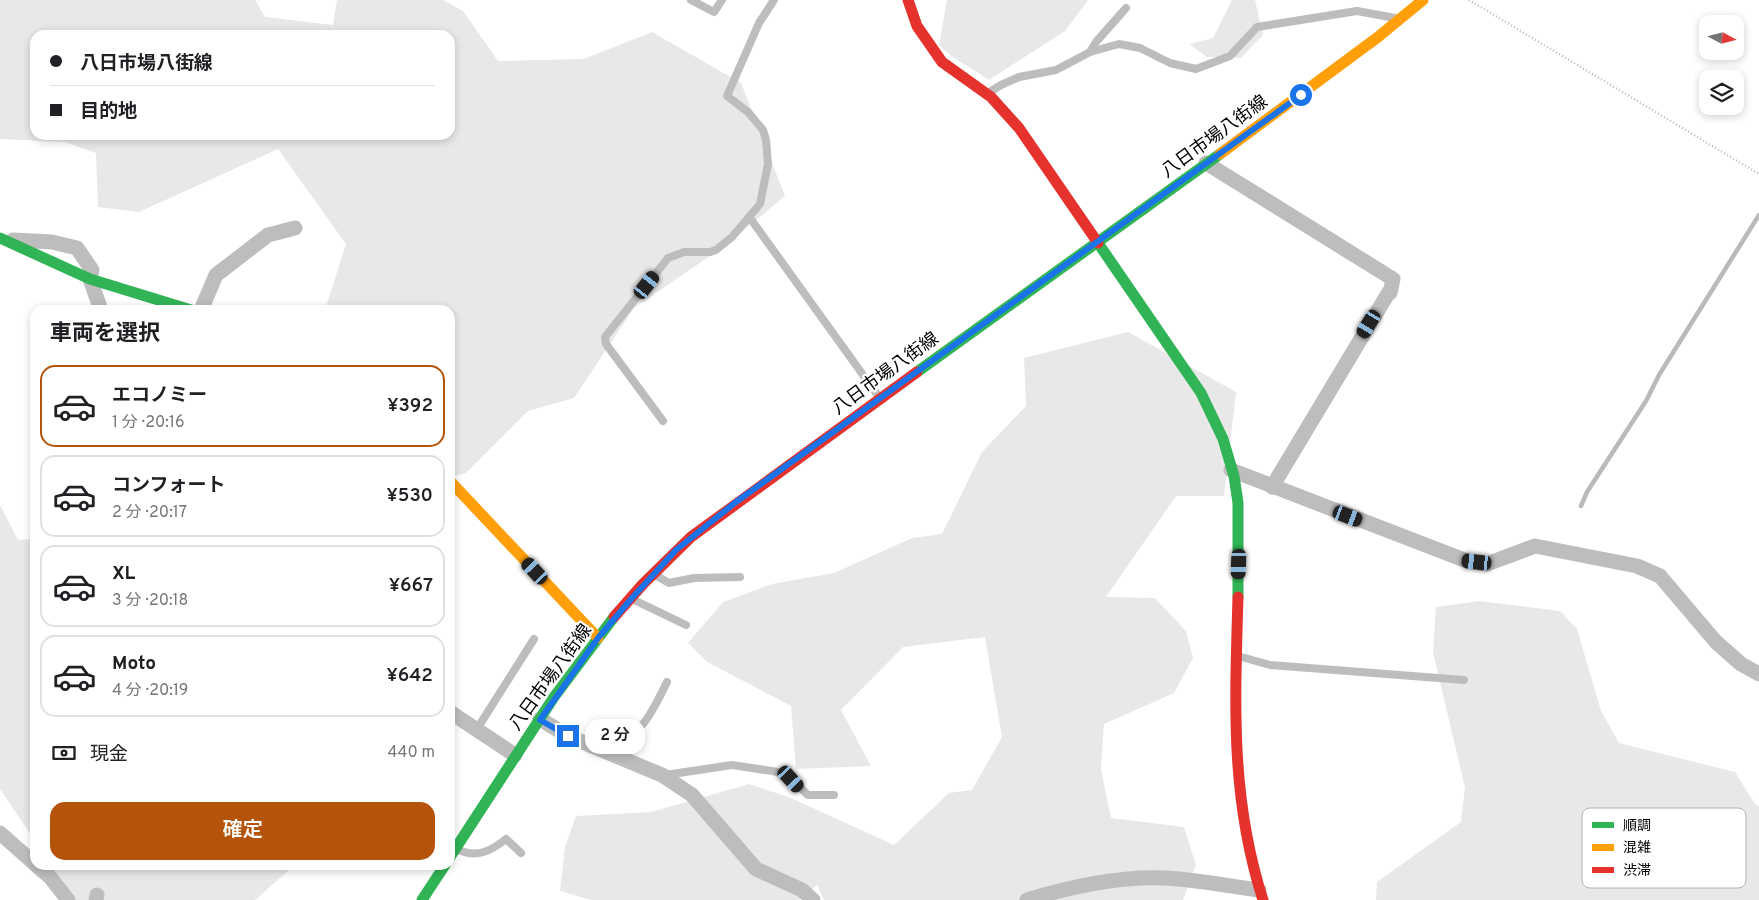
<!DOCTYPE html>
<html lang="ja">
<head>
<meta charset="utf-8">
<style>
	:root { --surface:#fff; --page:#f6f6f6; --text:#202124; --muted:#757577; --line:#e0e0e0; --accent:#b45309 }
	body { margin:0; font-family:Overpass,"Noto Sans JP",sans-serif; background:var(--page); color:var(--text); height:100vh; display:flex; flex-direction:column; font-size:19px; white-space:nowrap }
	* { box-sizing:border-box; margin:0 }
	p { font-size:16px; color:var(--muted) }
	.icon { flex:none; width:28px; height:28px; fill:none; stroke:currentColor; stroke-width:2; stroke-linecap:round; stroke-linejoin:round }
	.map { position:relative; flex:1; overflow:hidden }
	.side { position:absolute; left:30px; top:305px; width:425px; height:565px; display:flex; flex-direction:column; background:var(--surface); border-radius:15px; box-shadow:0 2px 8px #0003 }
	.side>* { flex:none }
	.top-card { position:absolute; left:30px; top:30px; width:425px; height:110px; border-radius:15px; box-shadow:0 2px 8px #0003; display:grid; align-content:center; height:110px; padding:0 20px; background:var(--surface) }
	.needle { width:32px; rotate:97deg }
	.fabs { position:absolute; left:1699px; top:15px; display:grid; gap:10px }
	.fabs a { display:grid; place-items:center; width:45px; height:45px; border-radius:10px; background:var(--surface); box-shadow:0 2px 8px #0003; font-size:25px }
	.end { position:absolute; width:22px; height:22px; margin:-11px; border:6px solid #1a73e8; background:#fff; box-shadow:0 0 0 2px #fff }
	.from { border-radius:50% }
	.bubble { position:absolute; height:35px; border-radius:15px; background:var(--surface); box-shadow:0 2px 8px #0003; font-size:16px; font-weight:600; line-height:35px; text-align:center }
	.car { position:absolute; width:15px; height:30px; margin:-15px -8px; border-radius:6px; box-shadow:0 0 4px 1px #0007; background:linear-gradient(#222 24%,#8ab4d8 0 40%,#222 0 76%,#8ab4d8 0 86%,#222 0) }
	.top-card b { display:flex; align-items:center; gap:18px; height:48px; font-size:19px }
	.top-card b+b { border-top:1px solid var(--line) }
	.top-card i { width:12px; height:12px; background:var(--text) }
	ul { padding:0; list-style:none }
	li { display:flex; align-items:center; gap:15px; height:82px; margin:0 10px 8px; padding:0 10px; border:2px solid var(--line); border-radius:15px }
	li div { flex:1 }
	li b { display:block; font-size:19px }
	li em { font-style:normal; font-weight:600 }
	li.on { border-color:var(--accent) }
	li>.icon { width:45px; height:45px; stroke-width:1.5 }
	h2 { padding:0 20px; font-size:22px; line-height:60px }
	.pay { display:flex; align-items:center; gap:12px; height:55px; padding:0 20px; font-size:19px }
	.pay p { margin-inline-start:auto }
	.cta { display:flex; gap:10px; margin-top:auto; padding:10px 20px }
	.cta a { flex:1; height:58px; border-radius:15px; background:var(--accent); color:#fff; font-size:20px; font-weight:600; line-height:58px; text-align:center }
	.map>svg:first-child { display:block }
</style>
</head>
<body>
<div class="map">
<svg width="1759" height="900" viewBox="0 0 1759 900">
	<rect width="100%" height="100%" fill="#fff"/>
	<!-- green -->
	<g fill="#e8e8e8" fill-rule="evenodd">
		<path d="M0,0H255L265,17L333,25L337,0H443L463,11L498,61L584,59L652,32L741,83L785,196L726,245L634,308L574,398L528,411L466,473L450,477V310H325L346,244L278,149L139,212L98,207L96,153L65,142L0,139ZM35,35H450V135H35Z"/>
		<path d="M947,0H1088L1065,31L989,80C971,67 955,61 939,45Z"/>
		<path d="M1232,0H1255L1263,35L1241,58L1207,57L1189,44L1213,38Z"/>
		<path d="M1128,332L1236,392L1224,496H1176L1106,597L1155,598L1186,631L1193,658L1174,693L1104,724L1101,769L1111,818L1184,827L1196,865L1183,900H824L817,885L799,900H591L560,891L565,847L576,816L651,812L749,784L791,798L894,845L949,793L972,790L1002,737L985,637L903,647L841,710L871,766L796,769L791,706L707,662L688,643L723,602L772,584L834,573L912,538L942,534L982,452L1026,406L1024,358Z"/>
		<path d="M0,505L18,540L35,539V841L0,789Z"/>
		<path d="M1479,601L1560,611L1577,629L1601,711L1619,743L1735,772L1755,804L1759,806V900H1376L1377,882L1461,822L1465,788L1433,652L1436,607Z"/>
		<path d="M51,865H295L255,900H75Z"/>
	</g>
	<g fill="none" stroke-linecap="round" stroke-linejoin="round">
		<!-- stream -->
		<path stroke="#bababa" stroke-width="4.5" d="M1581,506L1587,492L1646,401L1659,375L1759,215"/>
		<!-- path -->
		<path stroke="#b8b8b8" stroke-width="2.5" stroke-dasharray="1 2.5" stroke-linecap="butt" d="M1469,0L1759,174"/>
		<!-- lane -->
		<g stroke="#bdbdbd" stroke-width="8">
			<path d="M691,0L714,12L722,0"/>
			<path d="M1090,52L1096,42L1126,8"/>
			<path d="M988,93L1001,85L1019,77L1056,70L1090,52L1119,44L1140,48L1170,63L1196,69L1230,56L1257,27L1357,11L1395,18"/>
			<path d="M750,218L879,397"/>
			<path d="M663,421L606,344L605,337L668,258L684,252H710L716,250L732,237L760,204L768,164L766,140L763,130L748,112L727,96L759,23L774,0"/>
			<path d="M655,575L669,583L694,578L740,577"/>
			<path d="M634,600L686,625"/>
			<path d="M1238,656L1270,665L1464,680"/>
			<path d="M477,729L534,639"/>
			<path d="M606,750C642,735 651,715 667,682"/>
			<path d="M665,775L732,765L778,772L791,779L808,795H834"/>
			<path d="M457,849C476,859 491,851 506,839L521,853"/>
		</g>
		<!-- street -->
		<g stroke="#bdbdbd" stroke-width="15">
			<path d="M1206,163L1393,279L1390,293L1389,292L1272,487"/>
			<path d="M13,240L52,242L77,248L92,270L90,279L101,310"/>
			<path d="M201,310L216,275L268,235L295,228"/>
			<path d="M1231,470L1467,561L1487,564L1535,546L1637,566L1660,576L1716,642L1741,664L1759,674"/>
			<path d="M450,712L515,755"/>
			<path d="M540,719L568,736L662,775L692,795L756,869L802,890L813,900"/>
			<path d="M0,833L35,864"/>
			<path d="M36,865L50,877L68,900"/>
			<path d="M96,900L97,895"/>
			<path d="M1027,900C1070,887 1117,876 1163,878C1195,879 1227,886 1259,890"/>
		</g>
		<!-- fast -->
		<g stroke="#30b455" stroke-width="11">
			<path d="M0,238L90,279L191,310"/>
			<path d="M1098,243L1201,393L1223,439L1234,476L1238,503V597"/>
			<path d="M917,372L1220,154"/>
			<path d="M450,857L554,697L614,617"/>
			<path d="M422,900L445,865"/>
		</g>
		<!-- slow -->
		<g stroke="#ff9f0a" stroke-width="11">
			<path d="M1220,154L1378,37L1423,0"/>
			<path d="M450,481L598,638"/>
		</g>
		<!-- jam -->
		<g stroke="#e5322d" stroke-width="11">
			<path d="M908,0L917,26L942,62L991,97L1019,128L1098,243"/>
			<path d="M1238,597C1235,703 1230,797 1263,900"/>
			<path d="M614,617L643,584L691,537L917,372"/>
		</g>
	</g>
	<g fill="none" stroke-linecap="round" stroke-linejoin="round">
		<!-- route -->
		<path stroke="#1a73e8" stroke-width="6" d="M568,736L540,720L598,638L632,598L676,550L736,502L1301,95"/>
	</g>
	<g text-anchor="middle" stroke-width="4.5" stroke-linejoin="round" paint-order="stroke">
		<!-- street labels -->
		<g font-size="18" fill="#000" stroke="#fff">
			<text transform="translate(1214 136) rotate(-36)" y="6">八日市場八街線</text>
			<text transform="translate(885 373) rotate(-36)" y="6">八日市場八街線</text>
			<text transform="translate(550 677) rotate(-54)" y="6">八日市場八街線</text>
		</g>
	</g>
	<!-- legend -->
	<rect x="1582" y="808" width="164" height="80" rx="8" fill="#fff" stroke="#b2b2b2" stroke-width="1"/>
	<rect x="1592" y="822" width="22" height="6" fill="#30b455"/>
	<rect x="1592" y="844" width="22" height="7" fill="#ff9f0a"/>
	<rect x="1592" y="867" width="22" height="6" fill="#e5322d"/>
	<g font-size="14" fill="#000">
		<text x="1623" y="830">順調</text>
		<text x="1623" y="852">混雑</text>
		<text x="1623" y="875">渋滞</text>
	</g>
</svg>
<div class="fabs">
<a><svg class="needle" viewBox="-14 -14 28 28"><path d="M0-13l5 13h-10z" fill="#e53935"/><path d="M0 13l5-13h-10z" fill="#757577"/></svg></a>
<a><svg class="icon" aria-label="layers" viewBox="0 0 24 24"><path d="M12 4l9 5-9 5-9-5zM3 14l9 5 9-5"/></svg></a>
</div>
<i class="end from" style="left:1301px;top:95px"></i>
<i class="end" style="left:568px;top:736px"></i>
<div class="bubble" style="left:585px;top:719px;width:60px">2 分</div>
<i class="car" style="left:647px;top:285px;rotate:38deg"></i>
<i class="car" style="left:1369px;top:324px;rotate:211deg"></i>
<i class="car" style="left:1348px;top:516px;rotate:111deg"></i>
<i class="car" style="left:1477px;top:562px;rotate:276deg"></i>
<i class="car" style="left:1239px;top:564px;rotate:182deg"></i>
<i class="car" style="left:535px;top:571px;rotate:317deg"></i>
<i class="car" style="left:791px;top:779px;rotate:137deg"></i>
<div class="top-card">
<b><i class="from"></i>八日市場八街線</b>
<b><i></i>目的地</b>
</div>
<section class="side">
<h2>車両を選択</h2>
<ul>
<li class="on"><svg class="icon" aria-label="car" viewBox="0 0 24 24"><path d="M5 17H2v-5l4-1 3-4h7l3 4 3 1v5h-3M9 17h6M6 11h13"/><circle cx="7" cy="17" r="2"/><circle cx="17" cy="17" r="2"/></svg><div><b>エコノミー</b><p>1 分 · 20:16</p></div><em>¥392</em></li>
<li><svg class="icon" aria-label="car" viewBox="0 0 24 24"><path d="M5 17H2v-5l4-1 3-4h7l3 4 3 1v5h-3M9 17h6M6 11h13"/><circle cx="7" cy="17" r="2"/><circle cx="17" cy="17" r="2"/></svg><div><b>コンフォート</b><p>2 分 · 20:17</p></div><em>¥530</em></li>
<li><svg class="icon" aria-label="car" viewBox="0 0 24 24"><path d="M5 17H2v-5l4-1 3-4h7l3 4 3 1v5h-3M9 17h6M6 11h13"/><circle cx="7" cy="17" r="2"/><circle cx="17" cy="17" r="2"/></svg><div><b>XL</b><p>3 分 · 20:18</p></div><em>¥667</em></li>
<li><svg class="icon" aria-label="car" viewBox="0 0 24 24"><path d="M5 17H2v-5l4-1 3-4h7l3 4 3 1v5h-3M9 17h6M6 11h13"/><circle cx="7" cy="17" r="2"/><circle cx="17" cy="17" r="2"/></svg><div><b>Moto</b><p>4 分 · 20:19</p></div><em>¥642</em></li>
</ul>
<div class="pay"><svg class="icon" aria-label="cash" viewBox="0 0 24 24"><path d="M3 7h18v10H3z"/><circle cx="12" cy="12" r="2"/></svg>現金<p>440 m</p></div>
<div class="cta"><a>確定</a></div>
</section>
</div>
</body>
</html>
